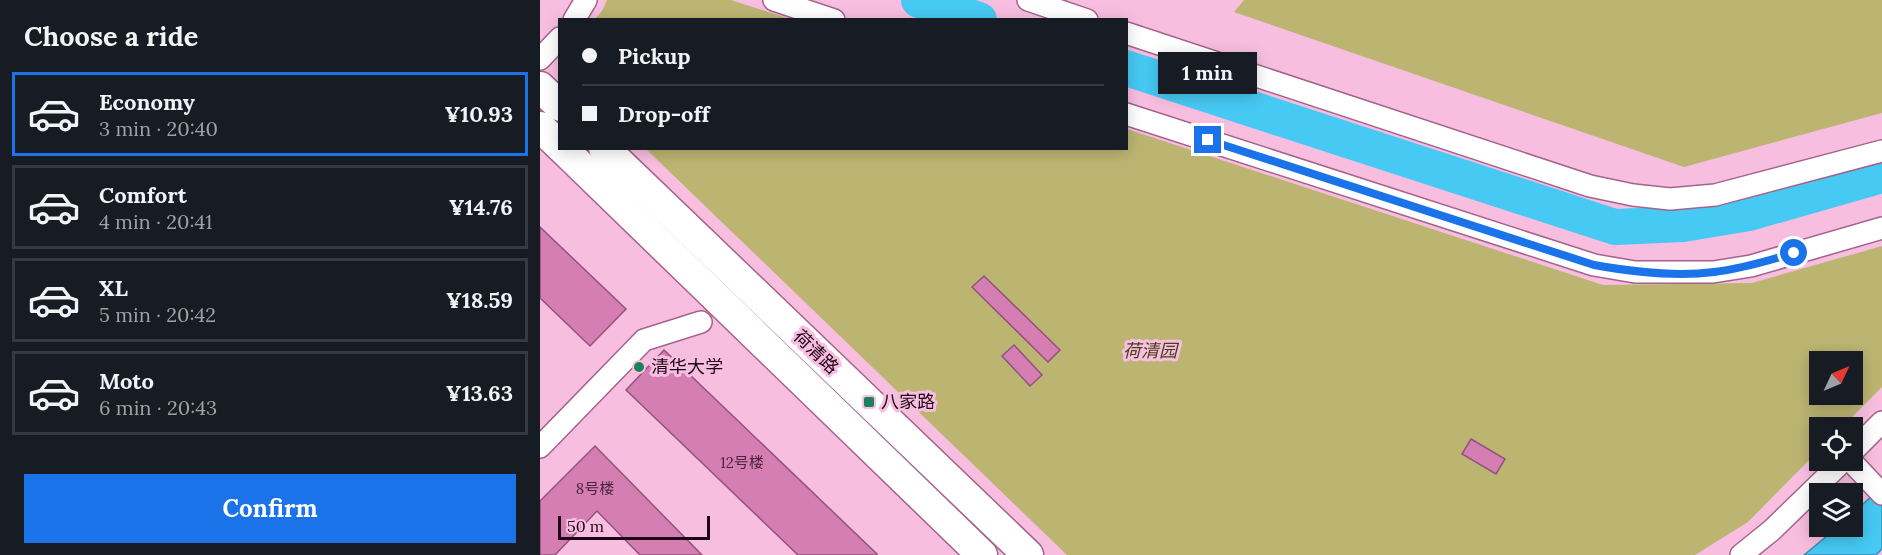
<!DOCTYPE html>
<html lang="en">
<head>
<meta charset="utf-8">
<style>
	:root { --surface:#171b24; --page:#20242c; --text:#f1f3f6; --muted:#9ea1a6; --line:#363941; --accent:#1a73e8 }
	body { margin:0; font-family:Lora,"Noto Sans SC",serif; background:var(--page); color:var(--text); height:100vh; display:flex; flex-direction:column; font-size:22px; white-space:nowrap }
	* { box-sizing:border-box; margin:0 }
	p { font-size:20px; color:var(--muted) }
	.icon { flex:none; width:33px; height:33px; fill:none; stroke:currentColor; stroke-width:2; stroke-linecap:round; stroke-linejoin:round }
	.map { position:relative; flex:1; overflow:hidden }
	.details { display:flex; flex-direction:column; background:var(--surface); width:540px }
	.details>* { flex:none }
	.banner { position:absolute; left:18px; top:18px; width:570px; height:132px; border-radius:0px; box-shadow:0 3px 15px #0003; display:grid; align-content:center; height:132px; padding:0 24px; background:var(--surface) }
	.needle { width:39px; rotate:46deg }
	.controls { position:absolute; left:1269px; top:351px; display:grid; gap:12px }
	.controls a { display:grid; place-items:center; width:54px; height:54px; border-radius:0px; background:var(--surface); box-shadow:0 3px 15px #0003; font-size:30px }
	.scale { position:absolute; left:18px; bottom:15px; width:152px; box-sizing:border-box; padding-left:6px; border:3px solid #1e0515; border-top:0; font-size:16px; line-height:21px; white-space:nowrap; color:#1e0515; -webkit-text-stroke:4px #f8bee0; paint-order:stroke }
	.end { position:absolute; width:27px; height:27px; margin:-14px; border:8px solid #1a73e8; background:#fff; box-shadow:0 0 0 3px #fff }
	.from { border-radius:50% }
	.bubble { position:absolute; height:42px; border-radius:0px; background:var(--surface); box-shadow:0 3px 15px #0003; font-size:20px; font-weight:700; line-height:42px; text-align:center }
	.banner b { display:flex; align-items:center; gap:21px; height:57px; font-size:22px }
	.banner b+b { border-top:2px solid var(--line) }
	.banner i { width:15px; height:15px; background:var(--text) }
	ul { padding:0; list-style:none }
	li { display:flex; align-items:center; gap:18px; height:84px; margin:0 12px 9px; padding:0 12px; border:3px solid var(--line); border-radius:0px }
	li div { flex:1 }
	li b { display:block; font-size:22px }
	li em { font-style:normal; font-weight:700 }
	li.on { border-color:var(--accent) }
	li>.icon { width:54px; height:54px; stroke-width:1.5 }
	h2 { padding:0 24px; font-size:27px; line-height:72px }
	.button { display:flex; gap:12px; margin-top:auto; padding:12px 24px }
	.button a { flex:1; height:69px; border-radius:0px; background:var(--accent); color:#fff; font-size:24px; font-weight:700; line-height:69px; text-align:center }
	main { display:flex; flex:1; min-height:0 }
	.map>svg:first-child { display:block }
</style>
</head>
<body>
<main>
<section class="details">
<h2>Choose a ride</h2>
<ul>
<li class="on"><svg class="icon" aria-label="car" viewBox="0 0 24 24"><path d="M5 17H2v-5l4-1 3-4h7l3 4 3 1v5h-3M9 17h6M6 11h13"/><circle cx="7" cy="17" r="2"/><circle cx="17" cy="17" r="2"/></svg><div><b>Economy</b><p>3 min · 20:40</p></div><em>¥10.93</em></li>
<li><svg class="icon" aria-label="car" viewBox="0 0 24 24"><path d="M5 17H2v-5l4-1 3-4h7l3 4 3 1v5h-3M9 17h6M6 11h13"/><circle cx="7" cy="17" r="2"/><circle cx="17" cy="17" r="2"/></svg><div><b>Comfort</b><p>4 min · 20:41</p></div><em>¥14.76</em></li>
<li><svg class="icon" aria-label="car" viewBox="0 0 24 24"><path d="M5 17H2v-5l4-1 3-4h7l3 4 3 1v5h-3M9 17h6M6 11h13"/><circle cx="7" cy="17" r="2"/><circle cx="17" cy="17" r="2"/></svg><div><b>XL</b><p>5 min · 20:42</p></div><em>¥18.59</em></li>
<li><svg class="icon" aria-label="car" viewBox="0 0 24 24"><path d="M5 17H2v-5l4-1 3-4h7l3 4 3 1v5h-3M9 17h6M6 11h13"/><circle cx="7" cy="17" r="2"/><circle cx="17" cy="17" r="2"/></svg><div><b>Moto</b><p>6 min · 20:43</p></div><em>¥13.63</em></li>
</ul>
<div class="button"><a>Confirm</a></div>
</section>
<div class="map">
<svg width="1342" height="555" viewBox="0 0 1342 555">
	<rect width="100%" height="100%" fill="#f8bee0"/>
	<!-- green -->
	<g fill="#bcb572" fill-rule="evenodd">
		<path d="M67,0H191L250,19H55L62,11Z"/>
		<path d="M704,0H1342V113L1144,167L694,12Z"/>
		<path d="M587,129L1063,285L1212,283L1342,246V387L1302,427L1280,428L1279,450L1208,522L1155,555H527L106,149L586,148ZM1280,362H1312V394H1280Z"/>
	</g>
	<!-- water -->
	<path fill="#46c9f3" stroke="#3a8eb0" stroke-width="1.5" d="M1334,494L1342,503V549L1336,555H1264L1298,527L1312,526L1313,513Z"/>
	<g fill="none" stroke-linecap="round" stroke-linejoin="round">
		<!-- river -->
		<g stroke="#46c9f3" stroke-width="36">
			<path d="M379,0L439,20"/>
			<path d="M586,68L1075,227L1143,224L1209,213L1342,175"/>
		</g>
	</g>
	<!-- building -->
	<g fill="#d47eb3" stroke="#93537b" stroke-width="1.5">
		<path d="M0,227L86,309L50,346L0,298Z"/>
		<path d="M444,276L520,350L508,362L432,287Z"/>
		<path d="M474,345L502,375L490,386L462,356Z"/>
		<path d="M124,350L337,554L336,555H258L86,390Z"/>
		<path d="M931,439L965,459L956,474L922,454Z"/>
		<path d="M55,446L162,555H100L57,511L15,555H0V501Z"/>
	</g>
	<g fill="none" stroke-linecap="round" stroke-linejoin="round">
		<defs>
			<g id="street">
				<path d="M234,0L294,20"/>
				<path d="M488,0L547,20"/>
				<path d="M34,20L46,0"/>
				<path d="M586,33L1050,186L1093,195L1130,199L1175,195L1342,151"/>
				<path d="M0,59L20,38"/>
				<path d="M586,114L1054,265L1095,272H1173L1211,266L1342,228"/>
				<path d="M0,447L104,340L161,322"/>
				<path d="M1312,452L1342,422"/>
				<path d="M1310,460L1342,494"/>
				<path d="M1201,555L1232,530L1304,460"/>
			</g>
			<g id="secondary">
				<path d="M0,87L20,106"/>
				<path d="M0,127L20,146"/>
				<path d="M22,148L442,555"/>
				<path d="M64,148L488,555"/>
			</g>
		</defs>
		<!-- street casing -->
		<use href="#street" stroke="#a5638b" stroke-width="24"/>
		<!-- secondary casing -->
		<use href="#secondary" stroke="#a5638b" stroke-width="33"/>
		<!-- street -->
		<use href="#street" stroke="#fff" stroke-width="21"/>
		<!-- secondary -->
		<use href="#secondary" stroke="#fff" stroke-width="30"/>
	</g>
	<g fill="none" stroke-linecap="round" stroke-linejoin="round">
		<!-- route -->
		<path stroke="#1a73e8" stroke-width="8" d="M668,140L1054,265C1093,272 1134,277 1174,272C1201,269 1228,261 1254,253"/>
	</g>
	<!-- markers -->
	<g fill="#1a815c" stroke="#f8bee0" stroke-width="2">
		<circle cx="99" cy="367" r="6"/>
		<rect x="323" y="396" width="12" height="12" rx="3"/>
	</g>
	<g text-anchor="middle" stroke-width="6" stroke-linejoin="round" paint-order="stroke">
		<!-- number labels -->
		<g font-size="15" fill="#4c233c">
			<text x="202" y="468">12号楼</text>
			<text x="55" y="494">8号楼</text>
		</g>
		<!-- park labels -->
		<g font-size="18" font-style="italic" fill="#474217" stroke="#f8bee0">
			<text x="610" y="357">荷清园</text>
		</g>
		<!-- street labels -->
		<g font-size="18" fill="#1e0515" stroke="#f8bee0">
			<text transform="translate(276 352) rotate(44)" y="6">荷清路</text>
		</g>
		<!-- poi labels -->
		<g font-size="18" fill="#1e0515" stroke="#f8bee0" text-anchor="start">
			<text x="111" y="373">清华大学</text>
			<text x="341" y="408">八家路</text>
		</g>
	</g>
</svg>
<div class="controls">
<a><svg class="needle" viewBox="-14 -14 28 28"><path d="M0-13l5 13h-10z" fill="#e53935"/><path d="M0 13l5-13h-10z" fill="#9ea1a6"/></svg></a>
<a><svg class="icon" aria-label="locate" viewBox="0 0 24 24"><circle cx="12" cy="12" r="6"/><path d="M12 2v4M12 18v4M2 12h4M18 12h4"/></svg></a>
<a><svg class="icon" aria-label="layers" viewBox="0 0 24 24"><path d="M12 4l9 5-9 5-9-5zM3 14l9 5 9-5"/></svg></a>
</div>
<div class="scale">50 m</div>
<i class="end from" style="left:1254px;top:253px"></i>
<i class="end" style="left:668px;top:140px"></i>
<div class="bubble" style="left:618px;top:52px;width:99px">1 min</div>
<div class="banner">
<b><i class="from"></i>Pickup</b>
<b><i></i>Drop-off</b>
</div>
</div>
</main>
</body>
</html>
